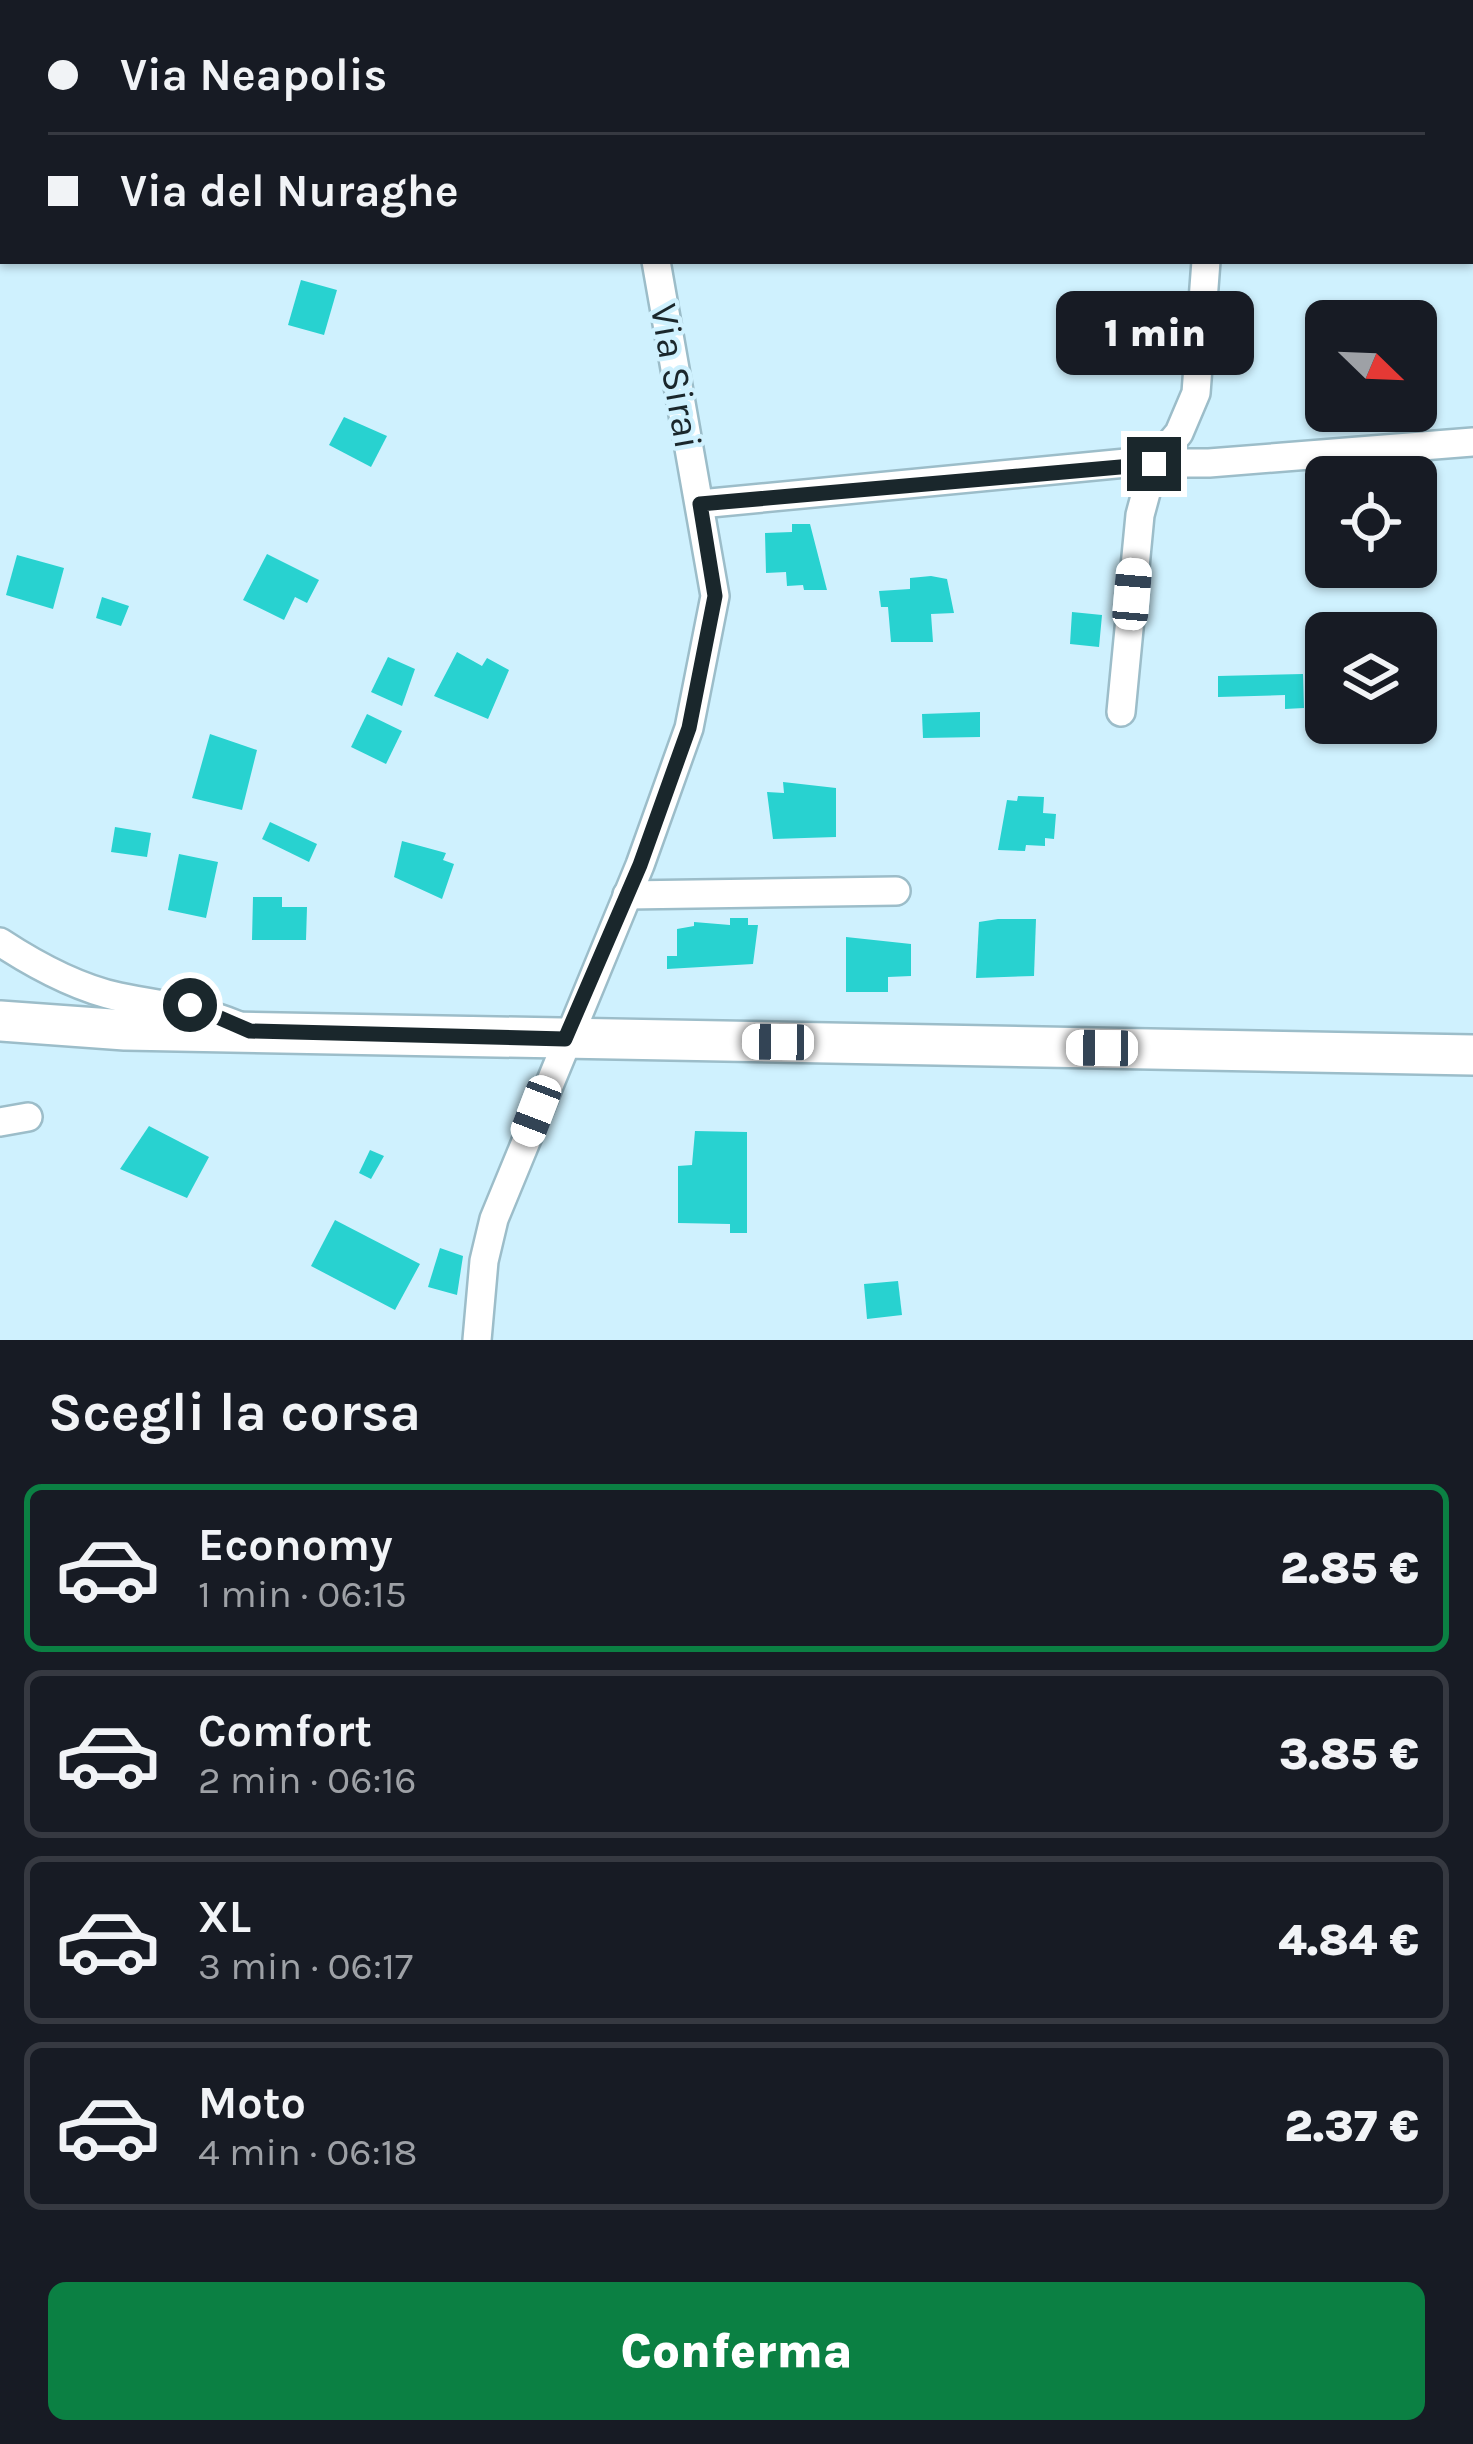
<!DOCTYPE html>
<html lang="it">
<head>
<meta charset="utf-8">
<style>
	:root { --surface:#171b24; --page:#20242c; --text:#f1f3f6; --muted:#9ea1a6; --line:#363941; --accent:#0b8043 }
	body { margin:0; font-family:Karla,sans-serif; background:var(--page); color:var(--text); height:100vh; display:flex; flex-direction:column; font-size:45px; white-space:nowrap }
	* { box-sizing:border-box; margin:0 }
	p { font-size:39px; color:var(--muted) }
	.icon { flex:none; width:66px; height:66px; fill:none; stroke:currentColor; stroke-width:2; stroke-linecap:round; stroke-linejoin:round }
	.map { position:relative; height:1340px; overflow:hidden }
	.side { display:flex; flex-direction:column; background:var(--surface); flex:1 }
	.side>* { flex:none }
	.guide { position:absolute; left:0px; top:0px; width:1473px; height:264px; box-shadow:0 3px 9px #0004; display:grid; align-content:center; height:264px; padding:0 48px; background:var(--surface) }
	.needle { width:78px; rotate:113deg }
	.tools { position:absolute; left:1305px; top:300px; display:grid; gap:24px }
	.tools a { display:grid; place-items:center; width:132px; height:132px; border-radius:18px; background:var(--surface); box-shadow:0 3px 9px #0004; font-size:60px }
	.end { position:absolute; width:54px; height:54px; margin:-27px; border:15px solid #1a272c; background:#fff; box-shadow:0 0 0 6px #fff }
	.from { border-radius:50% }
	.bubble { position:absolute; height:84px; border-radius:18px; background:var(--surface); box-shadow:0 3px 9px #0004; font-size:39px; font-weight:800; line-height:84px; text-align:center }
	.car { position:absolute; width:36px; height:72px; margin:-36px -18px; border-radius:15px; box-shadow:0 0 9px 3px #0007; background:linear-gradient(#fff 24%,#345 0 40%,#fff 0 76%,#345 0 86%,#fff 0) }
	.guide b { display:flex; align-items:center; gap:42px; height:114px; font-size:45px }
	.guide b+b { border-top:3px solid var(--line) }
	.guide i { width:30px; height:30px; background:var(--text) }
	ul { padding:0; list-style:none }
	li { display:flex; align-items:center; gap:36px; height:168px; margin:0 24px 18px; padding:0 24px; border:6px solid var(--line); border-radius:18px }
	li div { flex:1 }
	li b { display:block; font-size:45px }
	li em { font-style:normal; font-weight:800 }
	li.active { border-color:var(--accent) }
	li>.icon { width:108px; height:108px; stroke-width:1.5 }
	h2 { padding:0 48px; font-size:54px; line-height:144px }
	.button { display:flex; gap:24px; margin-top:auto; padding:24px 48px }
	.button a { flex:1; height:138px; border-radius:18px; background:var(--accent); color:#fff; font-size:48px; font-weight:800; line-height:138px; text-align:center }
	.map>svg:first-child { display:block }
</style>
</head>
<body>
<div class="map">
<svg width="1473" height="1340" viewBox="0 0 1473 1340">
	<rect width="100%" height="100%" fill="#cff1fe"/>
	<!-- building -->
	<g fill="#28d2d0">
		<path d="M301,280L337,290L324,335L288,325Z"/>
		<path d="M344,417L387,436L371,467L329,445Z"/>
		<path d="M792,524H810L827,590H804L803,585L787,586L786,572L766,573L765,533L792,532Z"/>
		<path d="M267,554L319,580L307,603L295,597L284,620L243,600Z"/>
		<path d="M17,555L64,568L53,609L6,595Z"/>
		<path d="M931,576L947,579L954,613L931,614L933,642H891L888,607H881L879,591L910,589V578Z"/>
		<path d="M102,597L129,606L121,626L96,618Z"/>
		<path d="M1072,612L1102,615L1099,647L1070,644Z"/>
		<path d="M457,652L482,666L487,658L509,670L488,719L434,696Z"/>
		<path d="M388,657L415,669L402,706L371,692Z"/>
		<path d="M1303,674L1304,708L1285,709V695L1218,697V676Z"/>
		<path d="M980,712V737L923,738L922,714Z"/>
		<path d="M367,714L402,731L386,764L351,747Z"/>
		<path d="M210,734L257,750L242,810L192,798Z"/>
		<path d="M783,782L836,788V837L773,839L767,792L784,793Z"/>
		<path d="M1018,796L1044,797L1043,813L1056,814L1054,839L1045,838V846L1026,845L1025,851L998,850L1007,800L1017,801Z"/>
		<path d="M270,822L317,844L309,862L262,839Z"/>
		<path d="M115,827L151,833L147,857L111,852Z"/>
		<path d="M402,841L446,853L443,860L454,864L442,899L394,877Z"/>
		<path d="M179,854L218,862L206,918L168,910Z"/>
		<path d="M253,897H282V907H307L306,940H252Z"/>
		<path d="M730,918H748V925H758L753,964L667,969V956H677V929L694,926V922L730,925Z"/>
		<path d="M998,919H1036L1034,976L976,978L979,922Z"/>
		<path d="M846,937L911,944V976L888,977V992H846Z"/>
		<path d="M149,1126L209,1157L187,1198L120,1169Z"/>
		<path d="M695,1131L747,1132V1233H730V1224L678,1223V1166L692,1165Z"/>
		<path d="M370,1150L384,1156L371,1179L359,1173Z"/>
		<path d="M335,1220L420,1264L395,1310L311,1266Z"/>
		<path d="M440,1248L463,1256L457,1295L428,1287Z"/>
		<path d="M898,1281L902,1315L867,1319L864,1284Z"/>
	</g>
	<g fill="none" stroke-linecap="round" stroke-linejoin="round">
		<defs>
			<g id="minor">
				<path d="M613,0L614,3"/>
				<path d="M1207,0V3"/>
				<path d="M700,504L1126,463H1209L1473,442"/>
				<path d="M1121,712L1140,515L1154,463L1179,433L1196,393L1206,261"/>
				<path d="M627,895L896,891"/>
				<path d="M0,942C35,965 78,988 119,997C165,1007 191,1006 237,1025"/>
				<path d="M0,1122L28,1117"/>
				<path d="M477,1340L484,1261L494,1219L640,865L689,728L715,596L656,261"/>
			</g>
			<path id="secondary" d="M0,1021L125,1030L1473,1055"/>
		</defs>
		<!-- minor casing -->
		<use href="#minor" stroke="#9cbdc9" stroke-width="32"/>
		<!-- secondary casing -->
		<use href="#secondary" stroke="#9cbdc9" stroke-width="44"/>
		<!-- minor -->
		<use href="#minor" stroke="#fff" stroke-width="27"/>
		<!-- secondary -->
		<use href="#secondary" stroke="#fff" stroke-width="39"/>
	</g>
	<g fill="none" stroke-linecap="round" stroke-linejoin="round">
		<!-- route -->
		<path stroke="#1a272c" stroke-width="15" d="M190,1005L250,1031L565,1039L640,865L689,728L715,596L700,504L1154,464"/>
	</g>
	<g text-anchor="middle" stroke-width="9" stroke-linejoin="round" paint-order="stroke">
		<!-- street labels -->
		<g font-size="39" fill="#1a272c" stroke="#cff1fe">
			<text transform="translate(677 376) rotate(80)" y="14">Via Sirai</text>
		</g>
	</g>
</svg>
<div class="tools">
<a><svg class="needle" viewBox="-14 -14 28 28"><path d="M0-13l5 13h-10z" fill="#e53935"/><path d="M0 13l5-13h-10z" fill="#9ea1a6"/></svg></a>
<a><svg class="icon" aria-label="locate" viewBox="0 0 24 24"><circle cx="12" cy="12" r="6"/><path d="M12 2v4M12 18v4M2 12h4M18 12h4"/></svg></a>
<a><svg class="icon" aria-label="layers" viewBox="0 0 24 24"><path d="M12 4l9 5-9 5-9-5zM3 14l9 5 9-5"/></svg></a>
</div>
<i class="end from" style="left:190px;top:1005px"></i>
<i class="end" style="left:1154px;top:464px"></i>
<div class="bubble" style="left:1056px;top:291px;width:198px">1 min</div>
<i class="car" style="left:1132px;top:594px;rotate:5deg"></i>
<i class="car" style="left:778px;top:1042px;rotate:271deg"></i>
<i class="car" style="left:1102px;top:1048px;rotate:271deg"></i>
<i class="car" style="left:536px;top:1111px;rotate:201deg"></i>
<div class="guide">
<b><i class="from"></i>Via Neapolis</b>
<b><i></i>Via del Nuraghe</b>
</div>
</div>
<section class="side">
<h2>Scegli la corsa</h2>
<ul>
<li class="active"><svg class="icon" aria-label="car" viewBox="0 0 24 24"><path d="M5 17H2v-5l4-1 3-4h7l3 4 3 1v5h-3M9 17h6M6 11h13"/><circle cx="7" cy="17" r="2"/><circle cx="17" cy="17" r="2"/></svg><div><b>Economy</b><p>1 min · 06:15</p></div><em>2.85 €</em></li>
<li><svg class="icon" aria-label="car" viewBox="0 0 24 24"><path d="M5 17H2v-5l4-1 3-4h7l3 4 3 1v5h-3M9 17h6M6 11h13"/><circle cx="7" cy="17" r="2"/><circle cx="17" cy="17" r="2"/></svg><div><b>Comfort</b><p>2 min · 06:16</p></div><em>3.85 €</em></li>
<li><svg class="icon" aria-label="car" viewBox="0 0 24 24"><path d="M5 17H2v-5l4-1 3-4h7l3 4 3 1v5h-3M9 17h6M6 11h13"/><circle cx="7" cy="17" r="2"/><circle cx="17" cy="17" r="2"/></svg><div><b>XL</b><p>3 min · 06:17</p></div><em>4.84 €</em></li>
<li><svg class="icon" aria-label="car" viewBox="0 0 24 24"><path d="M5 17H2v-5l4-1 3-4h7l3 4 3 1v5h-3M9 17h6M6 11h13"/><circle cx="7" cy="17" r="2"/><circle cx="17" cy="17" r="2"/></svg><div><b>Moto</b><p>4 min · 06:18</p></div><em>2.37 €</em></li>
</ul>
<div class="button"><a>Conferma</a></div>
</section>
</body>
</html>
